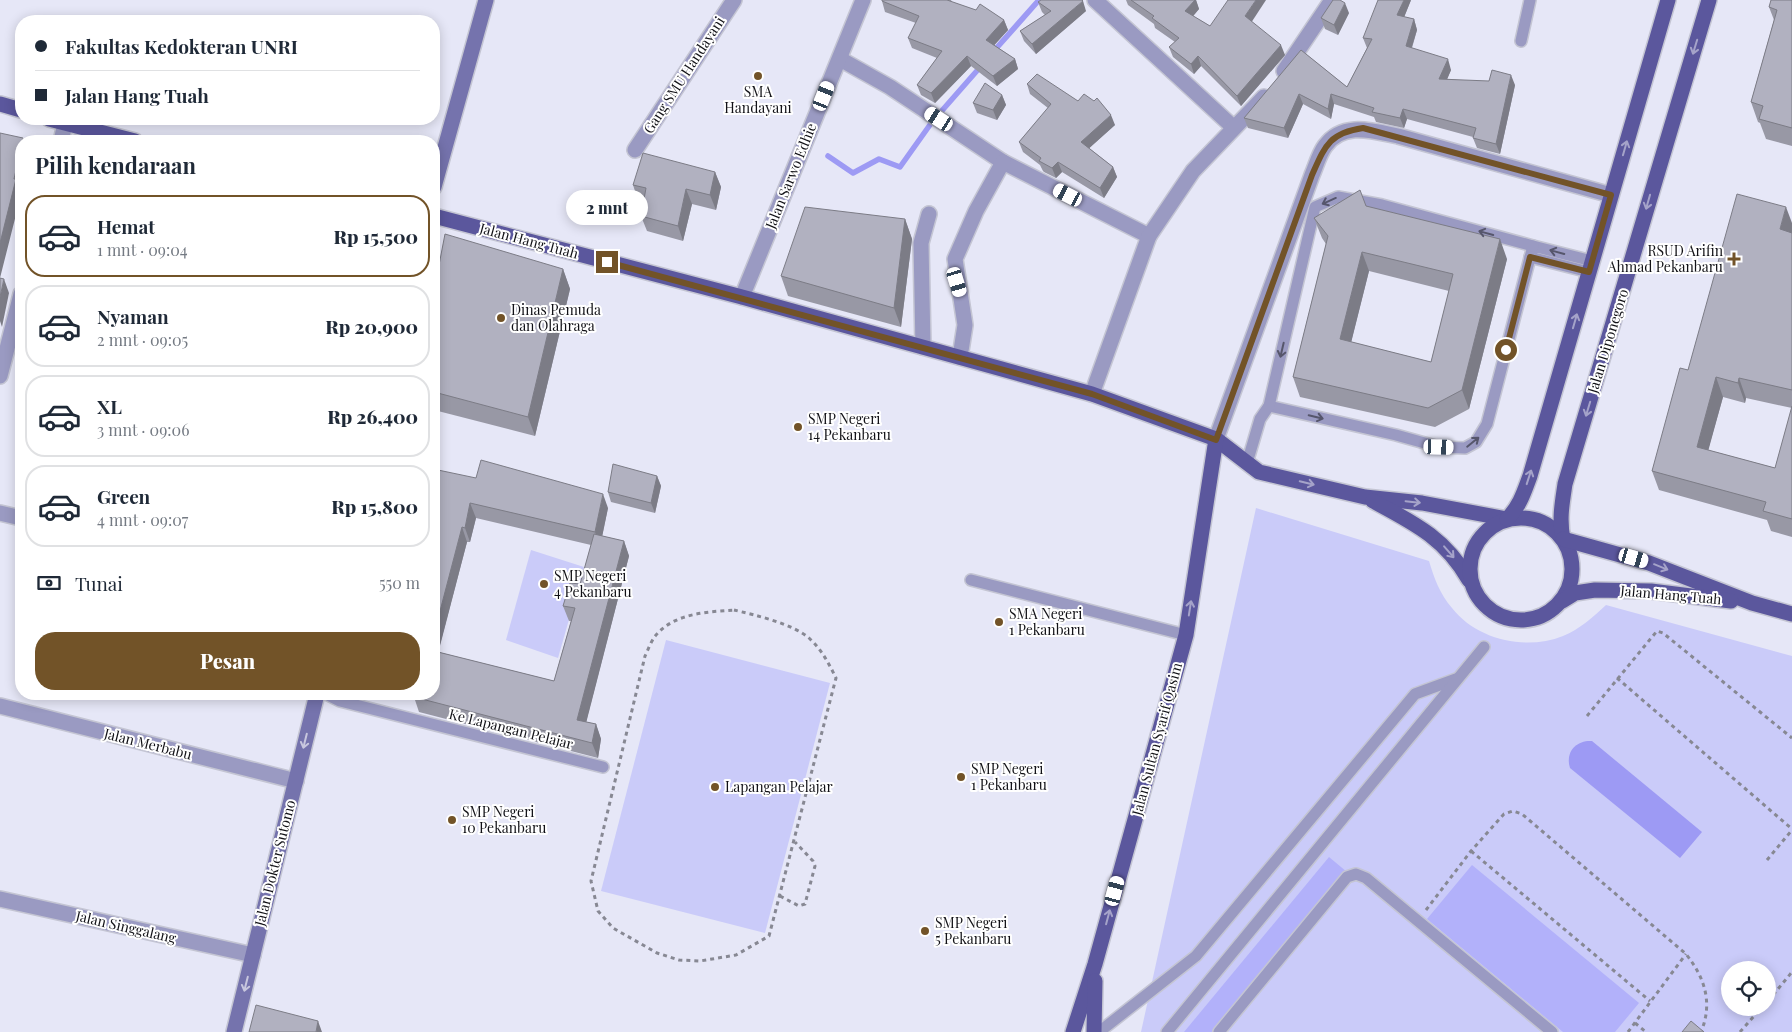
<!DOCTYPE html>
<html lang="id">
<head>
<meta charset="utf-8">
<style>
	:root { --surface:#fff; --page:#f2f2f3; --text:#1f2937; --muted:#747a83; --line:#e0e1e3; --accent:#725328 }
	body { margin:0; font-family:"Playfair Display",serif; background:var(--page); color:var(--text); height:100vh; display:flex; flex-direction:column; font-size:19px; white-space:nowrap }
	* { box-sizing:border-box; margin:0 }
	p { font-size:16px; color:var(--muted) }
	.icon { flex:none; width:28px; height:28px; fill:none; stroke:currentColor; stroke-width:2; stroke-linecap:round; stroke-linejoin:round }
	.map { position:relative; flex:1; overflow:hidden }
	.side { position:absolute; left:15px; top:135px; width:425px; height:565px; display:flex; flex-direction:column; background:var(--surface); border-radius:20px; box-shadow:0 2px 12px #0003 }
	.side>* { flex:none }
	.banner { position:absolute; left:15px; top:15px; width:425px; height:110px; border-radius:20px; box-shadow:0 2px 12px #0003; display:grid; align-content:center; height:110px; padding:0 20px; background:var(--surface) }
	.tools { position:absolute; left:1721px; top:961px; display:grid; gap:10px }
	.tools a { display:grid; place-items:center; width:55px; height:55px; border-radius:50%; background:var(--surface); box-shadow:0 2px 12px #0003; font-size:25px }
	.end { position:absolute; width:22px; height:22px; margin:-11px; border:6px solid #725328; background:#fff; box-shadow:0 0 0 2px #fff }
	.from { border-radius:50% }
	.bubble { position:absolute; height:35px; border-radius:18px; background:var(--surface); box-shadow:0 2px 12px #0003; font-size:16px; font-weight:800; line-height:35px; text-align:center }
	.car { position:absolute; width:15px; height:30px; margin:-15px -8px; border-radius:6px; box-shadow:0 0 4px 1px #0007; background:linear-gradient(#fff 24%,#345 0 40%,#fff 0 76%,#345 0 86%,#fff 0) }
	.banner b { display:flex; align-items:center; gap:18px; height:48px; font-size:19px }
	.banner b+b { border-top:1px solid var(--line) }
	.banner i { width:12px; height:12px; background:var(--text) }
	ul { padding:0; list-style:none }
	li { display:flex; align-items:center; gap:15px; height:82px; margin:0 10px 8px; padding:0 10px; border:2px solid var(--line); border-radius:20px }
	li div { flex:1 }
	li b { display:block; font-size:19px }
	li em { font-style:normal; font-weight:800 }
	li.on { border-color:var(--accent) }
	li>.icon { width:45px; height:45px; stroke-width:1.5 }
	h2 { padding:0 20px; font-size:22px; line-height:60px }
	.pay { display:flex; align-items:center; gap:12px; height:55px; padding:0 20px; font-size:19px }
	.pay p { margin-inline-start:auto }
	.button { display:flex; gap:10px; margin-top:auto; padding:10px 20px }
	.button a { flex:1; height:58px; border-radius:20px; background:var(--accent); color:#fff; font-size:20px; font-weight:800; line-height:58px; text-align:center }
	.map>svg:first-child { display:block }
</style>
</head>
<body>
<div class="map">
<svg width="1792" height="1032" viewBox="0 0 1792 1032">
	<rect width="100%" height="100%" fill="#e6e7f7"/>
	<!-- green -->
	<g fill="#cacbf9" fill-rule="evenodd">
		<path d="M1256,508L1429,561C1434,578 1440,594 1452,608C1477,640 1526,651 1563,636C1580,629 1593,617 1606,605L1792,656V1032H1141ZM1730,970H1768V1008H1730Z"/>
		<path d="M531,550L584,567L558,658L506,640Z"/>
		<path d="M666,640L830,683L765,933L601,891Z"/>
	</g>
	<!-- forest -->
	<g fill="#b2b1fa">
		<path d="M1329,857L1347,872L1215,1032H1184Z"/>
		<path d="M1472,865L1639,1003L1615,1032H1563L1427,919Z"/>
	</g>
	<!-- water -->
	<path fill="#9d9af4" d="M1592,741L1702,832L1680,858L1570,768C1565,752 1576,740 1592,741Z"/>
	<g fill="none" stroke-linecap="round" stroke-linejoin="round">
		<!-- stream -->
		<g stroke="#9d9af4" stroke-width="5.5">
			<path d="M993,52L1039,0"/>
			<path d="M939,114L982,65"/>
			<path d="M828,156L853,173L879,159L900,167L932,122"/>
		</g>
		<defs>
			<g id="lane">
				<path d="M1521,41L1530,0"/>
				<path d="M1530,257L1589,272"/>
				<path d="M1269,406L1396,435L1439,447L1465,448L1476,442L1487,424L1533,246L1592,261"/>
				<path d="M1247,463L1260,419L1269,406L1315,207L1338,197L1382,205L1533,246"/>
				<path d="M971,580L1186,635"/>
				<path d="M326,694L340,701L603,767"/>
				<path d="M1099,1032L1196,956L1415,694L1456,679"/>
				<path d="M1167,1032L1484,647"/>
				<path d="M1219,1032L1347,877L1356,874L1366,878L1552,1032"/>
			</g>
			<g id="street">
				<path d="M1095,0L1233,127"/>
				<path d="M840,59L890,87L1003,162L1149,236"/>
				<path d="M1284,71L1332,0"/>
				<path d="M61,141L65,124"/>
				<path d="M635,150L734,0"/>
				<path d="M742,297L863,0"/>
				<path d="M923,347L921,243L929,214"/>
				<path d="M960,357L965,325L955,259L976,211L1003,162"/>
				<path d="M0,376L21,294"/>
				<path d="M1092,394L1149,236L1193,171L1264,97"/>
				<path d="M1216,439L1312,175C1316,166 1319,154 1325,146C1343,121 1373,131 1398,136L1611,195"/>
				<path d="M0,513L21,518"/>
				<path d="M0,706L296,781"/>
				<path d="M0,899L253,955"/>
			</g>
			<g id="secondary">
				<path d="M434,187L486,0"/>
				<path d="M234,1032L317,694"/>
			</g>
			<g id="primary">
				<path d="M0,104L21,110"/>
				<path d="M49,119L135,141"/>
				<path d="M434,216L742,297L1092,394L1216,439L1259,472L1365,497L1422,503L1507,519"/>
				<path d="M1373,501C1414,523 1445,538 1469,580"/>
				<circle cx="1521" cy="569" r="51"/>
				<path d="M1507,519C1520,506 1524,492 1530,476L1668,0"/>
				<path d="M1563,539C1559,519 1562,504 1565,484L1709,0"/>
				<path d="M1563,539L1649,563L1752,603L1792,614"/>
				<path d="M1562,601L1575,593L1595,590L1651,591L1731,601"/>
				<path d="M1073,1032L1095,964L1186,635L1216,439"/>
				<path d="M1094,1032L1095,981"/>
			</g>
		</defs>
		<!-- lane casing -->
		<use href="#lane" stroke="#c4c5d3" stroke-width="14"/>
		<!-- street casing -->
		<use href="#street" stroke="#c4c5d3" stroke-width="18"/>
		<!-- secondary casing -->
		<use href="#secondary" stroke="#c4c5d3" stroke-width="18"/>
		<!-- primary casing -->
		<use href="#primary" stroke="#c4c5d3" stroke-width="18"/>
		<!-- path -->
		<g stroke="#878893" stroke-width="3" stroke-dasharray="4 4" stroke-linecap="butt">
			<path d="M734,610C755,615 794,624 810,639C822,650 829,664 836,678L769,936L736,955L700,961L679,960L657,953L613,928L598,911L591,881L645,656C648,650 651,641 656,635C675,613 707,612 734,610Z"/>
			<path d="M1617,678L1792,829"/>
			<path d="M1587,716L1657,631L1663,633L1792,738"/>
			<path d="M1471,851L1650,1001"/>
			<path d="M1767,860L1792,830"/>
			<path d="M780,896L799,906L805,904L815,866L813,861L795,842"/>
			<path d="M1426,910L1471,851L1504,814L1513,811L1522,814L1686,954C1705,978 1713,1003 1701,1032"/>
			<path d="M1768,1001L1792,972"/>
			<path d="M1635,1023L1646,1032"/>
			<path d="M1628,1032L1686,954"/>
			<path d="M1740,1032L1761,1008"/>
		</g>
		<!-- lane -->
		<use href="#lane" stroke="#9a9ac2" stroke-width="11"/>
		<!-- street -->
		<use href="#street" stroke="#9a9ac2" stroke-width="15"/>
		<!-- secondary -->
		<use href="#secondary" stroke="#7573ad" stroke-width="15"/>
		<!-- primary -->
		<use href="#primary" stroke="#5b579d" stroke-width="15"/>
	</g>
	<!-- wall -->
	<g fill="#9898a5" fill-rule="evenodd">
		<path d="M882,0H951L952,2L1004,20L1008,30L994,45L1015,59L1018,69L997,86L971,66L935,103L921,95L917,85L937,58L912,48L908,38L916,23L885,12L882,1Z"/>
		<path d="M1126,0H1196L1199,9L1193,16L1210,26L1252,22L1285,55L1241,106L1201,66L1194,74L1173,57L1169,47L1175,42L1155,28L1154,24L1128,5Z"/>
		<path d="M1411,0L1404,17L1414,19L1417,30L1412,48L1451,70L1447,79L1515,85L1500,154L1477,148L1473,138V137L1407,119L1404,128L1376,122L1374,117L1334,104L1331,119L1303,104L1288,138L1248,128L1244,118L1301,50L1347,87L1367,48L1363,38Z"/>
		<path d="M1792,0V146L1766,139L1760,123L1758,122L1751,102L1774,20L1769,7Z"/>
		<path d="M1038,2L1086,11L1036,54L1024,41L1020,31L1045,15L1042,12Z"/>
		<path d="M1349,13L1338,35L1325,29L1321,18Z"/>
		<path d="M1027,84L1078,101L1115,125L1089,148L1113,167L1117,177L1104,198L1062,172L1056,178L1044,172L1043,171L1040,165L1023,152L1019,142L1048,108L1030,94Z"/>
		<path d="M1002,95L1006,105L997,120L977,113L973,103Z"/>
		<path d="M715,172L721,187L716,210L692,204L683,241L647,231L641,216L644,202L638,200L633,185Z"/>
		<path d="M1366,206L1507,259L1469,409L1435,427L1300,397L1293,377L1326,244L1322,238L1314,218ZM1369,271L1449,291L1431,362L1351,342Z"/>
		<path d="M905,219L912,239L901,327L788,296L781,276Z"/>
		<path d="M1792,223V537L1771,531L1767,520L1659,490L1652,471L1688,370ZM1723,397L1745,403L1746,398L1792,408L1775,468L1708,450Z"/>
		<path d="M563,269L570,289L535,436L434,410V291Z"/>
		<path d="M657,476L661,486L655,513L611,502L608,492Z"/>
		<path d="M434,484L608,508L602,536L624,541L629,556L586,722L596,724L601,739L598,758L419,712L414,697L415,694H413H434ZM476,518L591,545L580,584L563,606L569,621H571L554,681L438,652L467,542H470Z"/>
		<path d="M343,694H370V698L344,694Z"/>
	</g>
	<!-- shaded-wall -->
	<g fill="#7c7c86">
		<path d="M1195,0H1196L1199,9L1189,21L1185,11Z"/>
		<path d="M1256,0H1266L1249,26L1245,16Z"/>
		<path d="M1404,0H1411L1401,25L1397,15Z"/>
		<path d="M1083,1L1086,11L1036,54L1032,44Z"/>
		<path d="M1345,3L1349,13L1338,35L1334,25Z"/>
		<path d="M1414,19L1417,30L1409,56L1406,46Z"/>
		<path d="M1004,20L1008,30L990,50L986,40Z"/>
		<path d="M1281,45L1285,55L1241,106L1237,96Z"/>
		<path d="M967,56L971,66L935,103L931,93Z"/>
		<path d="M1198,56L1201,66L1194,74L1191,64Z"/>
		<path d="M1015,59L1018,69L997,86L993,76Z"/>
		<path d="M1448,59L1451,70L1443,89L1439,79Z"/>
		<path d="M1511,75L1515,85L1500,154L1496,144Z"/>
		<path d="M1299,94L1303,104L1288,138L1284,128Z"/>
		<path d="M1331,94L1334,104L1331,119L1328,109Z"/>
		<path d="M1002,95L1006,105L997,120L993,110Z"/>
		<path d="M1403,109L1407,119L1404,128L1400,118Z"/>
		<path d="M1111,115L1115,125L1085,152L1081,142Z"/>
		<path d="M21,148V185L20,190L21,195L0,278V243Z"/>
		<path d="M1058,162L1062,172L1056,178L1052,168Z"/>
		<path d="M1113,167L1117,177L1104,198L1100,188Z"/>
		<path d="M715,172L721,187L716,210L710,195Z"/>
		<path d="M686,189L692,204L683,241L678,226Z"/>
		<path d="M1786,207L1792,223V232L1787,249L1780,229Z"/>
		<path d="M905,219L912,239L901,327L894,308Z"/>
		<path d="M1500,239L1507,259L1469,409L1462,390Z"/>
		<path d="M1362,252L1369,271L1347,359L1340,339Z"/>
		<path d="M563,269L570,289L535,436L528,417Z"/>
		<path d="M4,279L9,293L2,327L0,321V297Z"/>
		<path d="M1716,377L1723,397L1704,466L1697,447Z"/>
		<path d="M1739,378L1746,398L1745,403L1738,383Z"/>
		<path d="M657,476L661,486L655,513L651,503Z"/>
		<path d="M603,494L608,508L600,547L595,532Z"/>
		<path d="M470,503L476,518L470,542L465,528Z"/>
		<path d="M462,527L467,542L435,665L434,662V634Z"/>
		<path d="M624,541L629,556L583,735L577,720Z"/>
		<path d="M596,724L601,739L598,758L592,743Z"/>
		<path d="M318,1021L322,1032H316Z"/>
	</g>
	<!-- building -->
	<g fill="#b1b1c0" stroke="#7c7c86" fill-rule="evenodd">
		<path d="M882,0H947L976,10L980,4L1004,20L986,40L1015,59L993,76L967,56L931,93L917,85L942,51L908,38L919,16L882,1Z"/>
		<path d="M1041,0H1082L1083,1L1032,44L1020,31L1051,11L1038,2Z"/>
		<path d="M1131,0H1195L1185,11L1210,26L1228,0H1256L1245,16L1281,45L1237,96L1198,56L1191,64L1169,47L1179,38L1152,18L1154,16Z"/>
		<path d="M1333,0H1340L1345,3L1334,25L1321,18Z"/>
		<path d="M1378,0H1404L1397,15L1414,19L1406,46L1448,59L1439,79L1489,81L1492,70L1511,75L1496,144L1473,138L1476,128L1403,109L1400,118L1372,112L1374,108L1331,94L1328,109L1299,94L1284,128L1244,118L1301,50L1347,87L1372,39L1363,38Z"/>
		<path d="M1771,0H1792V128L1759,119L1763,106L1751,102L1777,10L1769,7Z"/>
		<path d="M1037,74L1078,101L1084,94L1094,101L1097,98L1111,115L1081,142L1113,167L1100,188L1058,162L1052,168L1041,162L1039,161L1041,158L1019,142L1051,104L1027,84Z"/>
		<path d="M985,83L1002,95L993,110L973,103Z"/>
		<path d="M0,133L23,138V141H21V148L14,179H16L0,243Z"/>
		<path d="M643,153L715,172L710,195L686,189L678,226L641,216L646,188L633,185Z"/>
		<path d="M1360,190L1366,206L1500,239L1462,390L1428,408L1293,377L1328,236L1314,218ZM1362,252L1453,274L1431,362L1340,339Z"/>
		<path d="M1737,194L1786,207L1780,229L1792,233V390L1739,378L1738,383L1716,377L1697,447L1775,468L1792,406V519L1763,511L1766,502L1652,471L1680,368L1688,370Z"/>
		<path d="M805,207L905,219L894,308L781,276Z"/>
		<path d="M445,234L563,269L528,417L434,392V291Z"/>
		<path d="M0,278L4,279L0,297Z"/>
		<path d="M481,460L603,494L595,532L470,503L465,528L462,527L434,634V484L438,470L476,478Z"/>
		<path d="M613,464L657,476L651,503L608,492Z"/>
		<path d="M594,534L624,541L577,720L596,724L592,743L414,697L415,694H434V651L554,681L575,608L563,606L570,583L580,584Z"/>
		<path d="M256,1005L318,1021L316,1032H249Z"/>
		<path d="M1691,1021L1704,1032H1682Z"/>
	</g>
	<!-- one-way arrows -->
	<defs><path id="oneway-shaft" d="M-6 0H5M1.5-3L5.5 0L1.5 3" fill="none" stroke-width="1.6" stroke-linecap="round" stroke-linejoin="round" transform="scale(1.25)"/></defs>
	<g stroke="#a5a3c9">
		<use href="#oneway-shaft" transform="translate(1695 47) rotate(107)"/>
		<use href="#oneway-shaft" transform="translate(1625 148) rotate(-74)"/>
		<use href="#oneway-shaft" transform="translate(1648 202) rotate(106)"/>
		<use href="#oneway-shaft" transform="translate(1575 321) rotate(-74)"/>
		<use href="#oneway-shaft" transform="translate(1588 409) rotate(107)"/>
		<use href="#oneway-shaft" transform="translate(1529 477) rotate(-72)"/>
		<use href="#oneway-shaft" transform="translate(1307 483) rotate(14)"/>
		<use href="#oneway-shaft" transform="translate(1413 502) rotate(6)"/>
		<use href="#oneway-shaft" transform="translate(1449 552) rotate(49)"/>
		<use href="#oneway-shaft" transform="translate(1661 567) rotate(22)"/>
		<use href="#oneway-shaft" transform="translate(1190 608) rotate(-81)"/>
		<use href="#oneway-shaft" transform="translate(1108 917) rotate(-75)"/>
	</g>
	<g stroke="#56566c">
		<use href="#oneway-shaft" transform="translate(1329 201) rotate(156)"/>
		<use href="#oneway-shaft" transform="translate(1486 233) rotate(-165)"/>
		<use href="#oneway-shaft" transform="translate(1557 252) rotate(-165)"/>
		<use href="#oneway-shaft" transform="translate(1282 350) rotate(103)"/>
		<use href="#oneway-shaft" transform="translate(1316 417) rotate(13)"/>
		<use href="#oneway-shaft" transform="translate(1473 442) rotate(-39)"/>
	</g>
	<g stroke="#c8c7de">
		<use href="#oneway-shaft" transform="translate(305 741) rotate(104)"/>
		<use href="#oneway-shaft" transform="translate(246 984) rotate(104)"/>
	</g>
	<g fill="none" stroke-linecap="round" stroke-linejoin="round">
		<!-- route -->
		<path stroke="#725328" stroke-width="6" d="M607,262L1092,394L1216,440L1312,175C1325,146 1329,133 1363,128L1611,195L1589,272L1530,257L1506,350"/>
	</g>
	<!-- markers -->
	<g fill="#725328" stroke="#fff" stroke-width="2">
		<circle cx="758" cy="76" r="5"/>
		<path d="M1731.5 251.5h5v5h5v5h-5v5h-5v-5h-5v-5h5z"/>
		<circle cx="501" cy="318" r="5"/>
		<circle cx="798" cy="427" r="5"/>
		<circle cx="544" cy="584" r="5"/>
		<circle cx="999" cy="622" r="5"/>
		<circle cx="961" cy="777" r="5"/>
		<circle cx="715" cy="787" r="5"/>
		<circle cx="452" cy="820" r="5"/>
		<circle cx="925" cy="931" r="5"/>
	</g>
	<g text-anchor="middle" stroke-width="4" stroke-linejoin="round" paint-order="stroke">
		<!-- street labels -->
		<g font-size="14" fill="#111116" stroke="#fff">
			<text transform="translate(684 75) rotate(-57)" y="5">Gang SMU Handayani</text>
			<text transform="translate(791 176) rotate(-68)" y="5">Jalan Sarwo Edhie</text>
			<text transform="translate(529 241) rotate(15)" y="5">Jalan Hang Tuah</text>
			<text transform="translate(1608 341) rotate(-73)" y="5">Jalan Diponegoro</text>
			<text transform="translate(1671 595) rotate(5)" y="5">Jalan Hang Tuah</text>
			<text transform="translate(511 729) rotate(14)" y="5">Ke Lapangan Pelajar</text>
			<text transform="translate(1157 739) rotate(-75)" y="5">Jalan Sultan Syarif Qasim</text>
			<text transform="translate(148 744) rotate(14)" y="5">Jalan Merbabu</text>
			<text transform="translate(275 863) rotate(-76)" y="5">Jalan Dokter Sutomo</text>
			<text transform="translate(126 927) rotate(13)" y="5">Jalan Singgalang</text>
		</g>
		<!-- poi labels -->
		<g font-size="14" fill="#111116" stroke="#fff" text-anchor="start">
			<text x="758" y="97" text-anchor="middle">SMA<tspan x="758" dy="16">Handayani</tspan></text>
			<text x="1723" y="256" text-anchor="end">RSUD Arifin<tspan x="1723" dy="16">Ahmad Pekanbaru</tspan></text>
			<text x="511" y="315">Dinas Pemuda<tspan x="511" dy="16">dan Olahraga</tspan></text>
			<text x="808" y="424">SMP Negeri<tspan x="808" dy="16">14 Pekanbaru</tspan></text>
			<text x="554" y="581">SMP Negeri<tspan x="554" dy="16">4 Pekanbaru</tspan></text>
			<text x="1009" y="619">SMA Negeri<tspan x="1009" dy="16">1 Pekanbaru</tspan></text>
			<text x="971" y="774">SMP Negeri<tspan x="971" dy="16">1 Pekanbaru</tspan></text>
			<text x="725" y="792">Lapangan Pelajar</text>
			<text x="462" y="817">SMP Negeri<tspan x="462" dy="16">10 Pekanbaru</tspan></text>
			<text x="935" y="928">SMP Negeri<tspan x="935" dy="16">5 Pekanbaru</tspan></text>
		</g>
	</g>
</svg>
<div class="tools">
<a><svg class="icon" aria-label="locate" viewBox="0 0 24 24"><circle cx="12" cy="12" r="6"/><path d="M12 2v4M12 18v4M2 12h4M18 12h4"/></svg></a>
</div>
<i class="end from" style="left:1506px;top:350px"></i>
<i class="end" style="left:607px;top:262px"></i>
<div class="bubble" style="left:566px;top:190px;width:82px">2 mnt</div>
<i class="car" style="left:824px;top:96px;rotate:22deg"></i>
<i class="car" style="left:939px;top:119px;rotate:303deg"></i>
<i class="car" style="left:1068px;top:195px;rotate:297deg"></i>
<i class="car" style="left:957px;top:282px;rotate:163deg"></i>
<i class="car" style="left:1439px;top:447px;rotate:92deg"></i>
<i class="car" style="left:1634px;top:558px;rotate:106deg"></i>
<i class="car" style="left:1115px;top:891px;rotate:15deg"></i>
<div class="banner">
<b><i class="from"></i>Fakultas Kedokteran UNRI</b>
<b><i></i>Jalan Hang Tuah</b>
</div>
<section class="side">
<h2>Pilih kendaraan</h2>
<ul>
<li class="on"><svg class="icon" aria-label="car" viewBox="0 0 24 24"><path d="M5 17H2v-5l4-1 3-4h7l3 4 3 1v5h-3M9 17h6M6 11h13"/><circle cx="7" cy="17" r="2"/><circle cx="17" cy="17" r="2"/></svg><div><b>Hemat</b><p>1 mnt · 09:04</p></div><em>Rp 15,500</em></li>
<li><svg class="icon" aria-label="car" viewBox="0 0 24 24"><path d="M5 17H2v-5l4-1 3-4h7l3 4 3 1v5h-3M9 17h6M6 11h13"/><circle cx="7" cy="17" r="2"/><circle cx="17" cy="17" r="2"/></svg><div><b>Nyaman</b><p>2 mnt · 09:05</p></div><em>Rp 20,900</em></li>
<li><svg class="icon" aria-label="car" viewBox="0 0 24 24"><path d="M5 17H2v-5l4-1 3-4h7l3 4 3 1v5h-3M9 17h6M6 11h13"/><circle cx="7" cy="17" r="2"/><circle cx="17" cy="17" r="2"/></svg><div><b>XL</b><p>3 mnt · 09:06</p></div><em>Rp 26,400</em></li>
<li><svg class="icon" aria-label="car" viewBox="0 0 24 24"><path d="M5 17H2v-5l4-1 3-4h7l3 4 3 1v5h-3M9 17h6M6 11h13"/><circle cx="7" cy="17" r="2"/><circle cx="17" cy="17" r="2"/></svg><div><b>Green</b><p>4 mnt · 09:07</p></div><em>Rp 15,800</em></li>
</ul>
<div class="pay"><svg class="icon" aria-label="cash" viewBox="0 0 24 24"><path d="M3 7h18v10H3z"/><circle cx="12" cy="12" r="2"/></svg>Tunai<p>550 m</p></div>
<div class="button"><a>Pesan</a></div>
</section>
</div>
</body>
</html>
